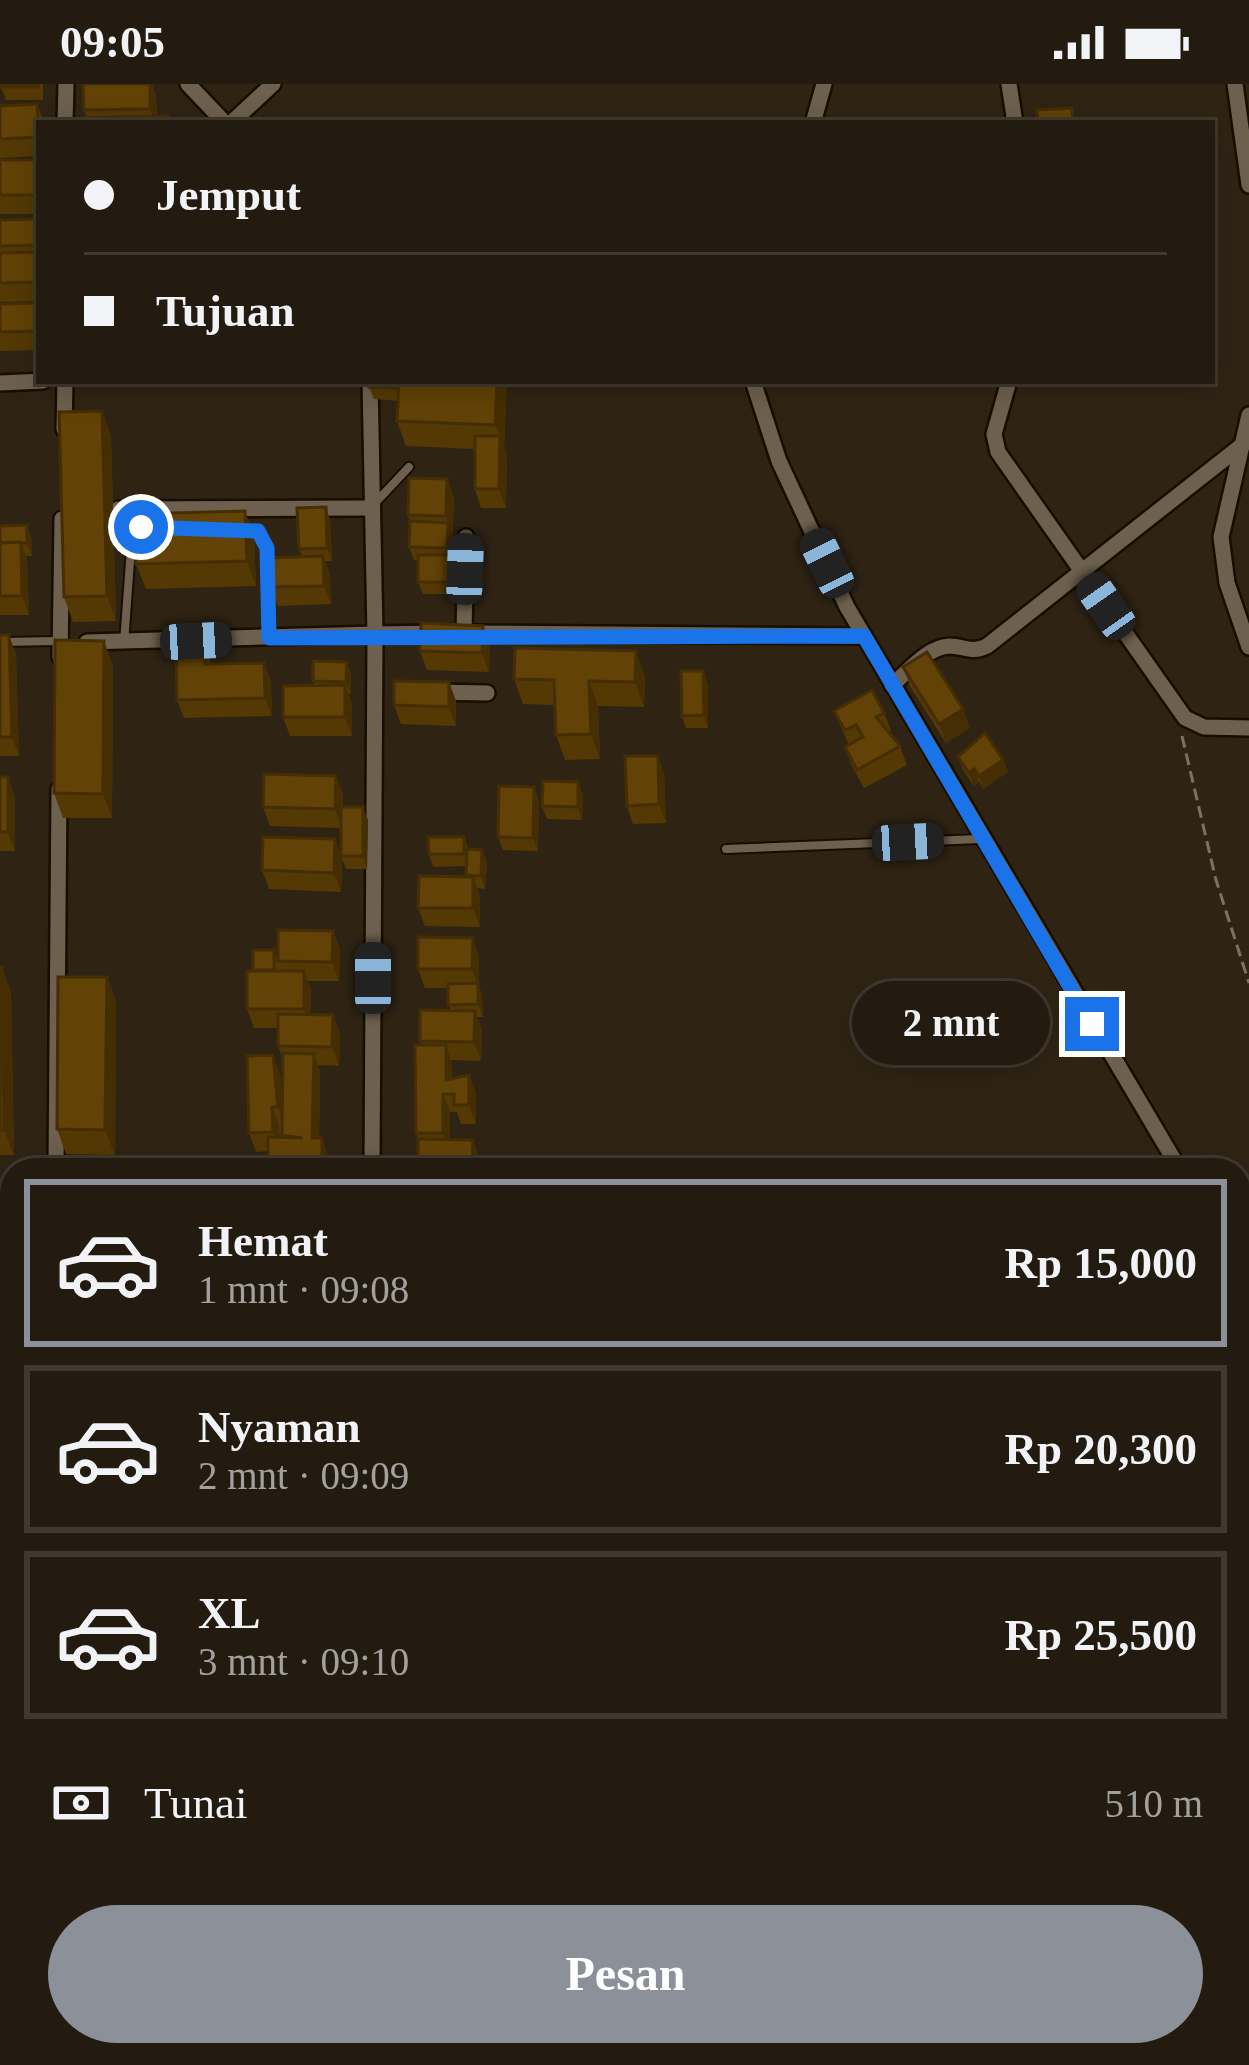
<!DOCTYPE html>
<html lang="id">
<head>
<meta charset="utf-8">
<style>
	:root { --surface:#231b0f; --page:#2b2418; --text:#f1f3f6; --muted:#a3a19e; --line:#40392f; --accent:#8c9099 }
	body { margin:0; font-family:Georgia,serif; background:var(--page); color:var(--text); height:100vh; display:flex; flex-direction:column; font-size:45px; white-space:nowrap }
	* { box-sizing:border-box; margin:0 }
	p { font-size:39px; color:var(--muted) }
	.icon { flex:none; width:66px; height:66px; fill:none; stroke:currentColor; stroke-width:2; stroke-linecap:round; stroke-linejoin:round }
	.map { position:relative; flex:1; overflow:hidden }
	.details { position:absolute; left:0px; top:1074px; width:1251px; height:909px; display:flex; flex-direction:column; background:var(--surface); border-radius:36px 36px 0 0; box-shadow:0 6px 30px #0003,0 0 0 3px var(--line) }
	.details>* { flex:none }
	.guide { position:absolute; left:36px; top:36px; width:1179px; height:264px; border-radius:0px; box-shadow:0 6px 30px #0003,0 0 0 3px var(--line); display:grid; align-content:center; height:264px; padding:0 48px; background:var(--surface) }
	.end { position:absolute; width:54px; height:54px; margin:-27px; border:15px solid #1a73e8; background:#fff; box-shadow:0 0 0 6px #fff }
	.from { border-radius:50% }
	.bubble { position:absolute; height:84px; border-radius:42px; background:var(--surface); box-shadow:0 6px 30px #0003,0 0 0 3px var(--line); font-size:39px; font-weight:700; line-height:84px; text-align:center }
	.car { position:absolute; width:36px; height:72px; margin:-36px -18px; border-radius:15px; box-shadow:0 0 9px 3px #0007; background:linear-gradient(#222 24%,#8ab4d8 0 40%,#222 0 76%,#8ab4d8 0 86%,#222 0) }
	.guide b { display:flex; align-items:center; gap:42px; height:114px; font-size:45px }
	.guide b+b { border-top:3px solid var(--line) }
	.guide i { width:30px; height:30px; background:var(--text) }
	ul { padding:21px 0 0; list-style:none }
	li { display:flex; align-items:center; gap:36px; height:168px; margin:0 24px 18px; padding:0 24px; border:6px solid var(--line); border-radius:0px }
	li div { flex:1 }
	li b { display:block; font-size:45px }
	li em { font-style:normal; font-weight:700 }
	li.current { border-color:var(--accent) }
	li>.icon { width:108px; height:108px; stroke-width:1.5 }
	.pay { display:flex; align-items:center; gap:30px; height:132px; padding:0 48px; font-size:45px }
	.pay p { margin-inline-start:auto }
	.cta { display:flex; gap:24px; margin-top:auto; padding:24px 48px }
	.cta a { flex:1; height:138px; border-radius:72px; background:var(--accent); color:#fff; font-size:48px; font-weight:700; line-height:138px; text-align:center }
	.status { display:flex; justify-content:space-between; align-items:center; height:84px; padding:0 60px; background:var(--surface); direction:ltr }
	.status svg { height:33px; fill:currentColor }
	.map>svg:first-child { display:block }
</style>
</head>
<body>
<div class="status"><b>09:05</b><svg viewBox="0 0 49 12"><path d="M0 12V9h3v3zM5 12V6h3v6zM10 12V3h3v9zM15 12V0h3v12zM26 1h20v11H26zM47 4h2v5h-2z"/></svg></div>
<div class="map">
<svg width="1249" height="1981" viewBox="0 0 1249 1981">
	<rect width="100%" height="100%" fill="#2f2414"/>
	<!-- water -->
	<g fill="#815f2b" stroke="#a48962" stroke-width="3">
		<path d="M1239,1834H1249V1950L1239,1943Z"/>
		<path d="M815,1971H902L897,1981H817Z"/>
	</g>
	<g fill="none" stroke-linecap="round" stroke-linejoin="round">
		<!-- river -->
		<g stroke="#815f2b" stroke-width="30">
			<path d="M1239,1675L1249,1667"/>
			<path d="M0,1933L12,1928"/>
		</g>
		<defs>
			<g id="service">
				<path d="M376,418L409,383"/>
				<path d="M244,444L258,447L267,463L269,552"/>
				<path d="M0,558L59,557"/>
				<path d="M124,559L131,464L139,444"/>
				<path d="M726,765L980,755"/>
				<path d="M12,1408L7,1420L12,1457"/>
				<path d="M1239,1714L1249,1711"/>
			</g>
			<g id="minor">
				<path d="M188,0L225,39"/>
				<path d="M1009,0L1015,39"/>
				<path d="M1235,0L1249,101"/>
				<path d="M65,39L66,0"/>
				<path d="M231,39L273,0"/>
				<path d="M813,39L824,0"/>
				<path d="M370,297L375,550L441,549"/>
				<path d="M753,297L779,377L847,523L1180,1086"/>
				<path d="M1009,297L994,350L998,368L1185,634L1204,643L1249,644"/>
				<path d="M0,299L43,297"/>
				<path d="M1249,331L1221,453L1227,499L1249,563"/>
				<path d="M64,345L65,297"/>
				<path d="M118,425L371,424"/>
				<path d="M464,549L466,453"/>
				<path d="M471,549L864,552"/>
				<path d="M87,558L375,550L372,1086"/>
				<path d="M60,573L62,435"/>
				<path d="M892,601C908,588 927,563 949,562C965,562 971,570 987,562L1246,358"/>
				<path d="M436,608L487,609"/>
				<path d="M56,1086L59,705"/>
				<path d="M1239,1179L1249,1195"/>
				<path d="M1239,1473L1249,1472"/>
			</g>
		</defs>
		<!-- service casing -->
		<use href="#service" stroke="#170d01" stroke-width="12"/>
		<!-- minor casing -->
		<use href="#minor" stroke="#170d01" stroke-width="20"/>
		<!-- path -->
		<g stroke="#7b7264" stroke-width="3" stroke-dasharray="12 6" stroke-linecap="butt">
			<path d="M1182,652L1216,796L1249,899"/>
			<path d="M1239,1794L1249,1793"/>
			<path d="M1239,1827H1249"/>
			<path d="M1239,1958L1249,1965"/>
			<path d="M603,1971L607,1981"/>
			<path d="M760,1971L775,1981"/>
			<path d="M952,1971L1063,1981"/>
			<path d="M709,1981L730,1971"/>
			<path d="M902,1981L909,1971"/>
			<path d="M1079,1981L1088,1971"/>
			<path d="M1102,1981L1107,1971"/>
			<path d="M1208,1981L1217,1971"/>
		</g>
		<!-- service -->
		<use href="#service" stroke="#6e604e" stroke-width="8"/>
		<!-- minor -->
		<use href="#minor" stroke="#6e604e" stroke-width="15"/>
	</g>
	<!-- wall -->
	<g fill="#543905">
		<path d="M43,0V16H6L1,3Z"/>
		<path d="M83,0H152L156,13L157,32L87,34L84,26Z"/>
		<path d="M37,20L44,39H39V72L0,74V22Z"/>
		<rect x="0" y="76" width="39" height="54"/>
		<path d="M39,135V217L0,218V136Z"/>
		<path d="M39,219V266L0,267V220Z"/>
		<path d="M507,297L504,364L507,371L506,424H481L475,405V365L406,362L397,337L398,317L374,315L369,303Z"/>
		<path d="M102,327L111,352L116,537L73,538L64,513Z"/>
		<path d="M447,395L454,414L451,477L453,483V510H423L418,498V476H414L409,463L410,437L408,431Z"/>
		<path d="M330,436L332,477H325L330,491L331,520L278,522L271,503L302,473L299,465Z"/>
		<path d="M27,441L31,454L32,472H26L27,477L29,531H0V442Z"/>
		<path d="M254,451L256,502L146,505L136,480Z"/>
		<path d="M0,551L16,570L19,672H0Z"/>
		<path d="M490,560L489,588L427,586L420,567Z"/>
		<path d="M205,562L211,580L264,579L271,598L272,632L184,634L177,616Z"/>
		<path d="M347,578L351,590V610H348L352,620V652H290L283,633L315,601L313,597Z"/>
		<path d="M113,582L112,734H63L54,709Z"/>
		<path d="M903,583L970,644L946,659L910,602Z"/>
		<path d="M645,592L644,623L598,622L600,675L565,676L556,651L555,621L523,620L514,595Z"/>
		<path d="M708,600V644H686L682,632Z"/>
		<path d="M456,617V642L401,640L394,621Z"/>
		<path d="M834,627L884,629L891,647L889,649L900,662L907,681L864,704L852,682L845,663L849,661Z"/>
		<path d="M958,673L1003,676L1008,688L983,705L979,698L974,702L963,686Z"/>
		<path d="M664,690L666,739L633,740L627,722Z"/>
		<path d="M336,692L343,711V723L368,736L367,785H346L342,775L341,808L269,805L262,786L341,771V744L270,742L263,723Z"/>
		<path d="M0,693L15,712V767H0Z"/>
		<path d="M583,710L582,736L547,735L542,722Z"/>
		<path d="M539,716L538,767L503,766L498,753Z"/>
		<path d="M464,753L468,765L482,766L487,779L485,805L477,804L480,812V843L425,842L418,824L466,793V782L433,783L429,770Z"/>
		<path d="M333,847L340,866L339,897H307L311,905V931H333L340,950L339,982L318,981L320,988L319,1054L329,1073V1086H268V1067L256,1068L249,1049L280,990L282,1015L283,975L278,962V944H254L247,925L253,887L274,866L278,877Z"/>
		<path d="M473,854L479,873V902L482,912L483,933H477L482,946L481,977L451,976L452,994L476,1009V1040H461L457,1028H450V1056H473L479,1075V1086H418V1055L416,1049L422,961L420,957L450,926L448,904H425L418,885Z"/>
		<path d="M0,883L11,908L14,1071H0Z"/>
		<path d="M107,893L116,918L115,1071L66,1070L57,1045Z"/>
		<path d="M0,1095H3L12,1120L8,1276L0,1275Z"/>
	</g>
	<!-- shaded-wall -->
	<g fill="#452e04">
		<path d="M150,0H152L156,13L157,39H155L150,25Z"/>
		<path d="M497,297H507L504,364L507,371L506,424L499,405L500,354L495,341Z"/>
		<path d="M102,327L111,352L116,537L107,512Z"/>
		<path d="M447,395L454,414L452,477L447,464Z"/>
		<path d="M326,423L330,436L332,477L327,464Z"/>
		<path d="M245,427L254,451L256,502L247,477Z"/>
		<path d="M27,441L31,454L32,472L27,459Z"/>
		<path d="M21,458L27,477L29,531L22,512Z"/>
		<path d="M449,471L453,483V510L449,498Z"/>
		<path d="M323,472L330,491L331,520L324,502Z"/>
		<path d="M483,542L490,560L489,588L482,569Z"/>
		<path d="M9,551L16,570L19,672L12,653Z"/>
		<path d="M104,557L113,582L112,734L103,710Z"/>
		<path d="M636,567L645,592L644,623L635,598Z"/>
		<path d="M347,578L351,590V610L346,598Z"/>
		<path d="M264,579L271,598L272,632L265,614Z"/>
		<path d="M703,587L708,600V644L704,631Z"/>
		<path d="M589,597L598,622L600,675L591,650Z"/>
		<path d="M449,598L456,617V642L449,623Z"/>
		<path d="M345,601L352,620V652L345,633Z"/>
		<path d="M963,625L970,644L946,659L939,640Z"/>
		<path d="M658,672L664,690L666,739L659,720Z"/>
		<path d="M1003,676L1008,688L983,705L979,692Z"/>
		<path d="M974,685L979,698L974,702L969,689Z"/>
		<path d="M336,692L343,711L342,744L335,725Z"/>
		<path d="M8,693L15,712V767L8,748Z"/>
		<path d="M578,698L583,710L582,736L578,723Z"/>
		<path d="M534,703L539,716L538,767L533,754Z"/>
		<path d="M363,723L368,736L367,785L363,772Z"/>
		<path d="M335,755L342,774L341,808L334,789Z"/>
		<path d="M482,766L487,779L485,805L481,792Z"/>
		<path d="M473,793L480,812V843L473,824Z"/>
		<path d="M333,847L340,866L339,897L332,878Z"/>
		<path d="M473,854L479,873V902L482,912L483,933L478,920V901L472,885Z"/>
		<path d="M2,883L11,908L14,1071L4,1046Z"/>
		<path d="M304,887L311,905V944L304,925Z"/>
		<path d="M107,893L116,918L115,1071L105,1046Z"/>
		<path d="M475,927L482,946L481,977L474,958Z"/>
		<path d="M333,931L340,950L339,982L332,963Z"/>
		<path d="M446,961L452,980V1010L446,996Z"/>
		<path d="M314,970L320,988L319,1073L312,1054Z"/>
		<path d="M273,971L280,990L285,1042L278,1023Z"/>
		<path d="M469,991L476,1009V1040L469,1021Z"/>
		<path d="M443,1010L450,1028V1067L443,1049Z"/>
		<path d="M272,1023L279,1042L280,1067L273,1048Z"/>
		<path d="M322,1054L329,1073V1086H322Z"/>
		<path d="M473,1056L479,1075V1086H472Z"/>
		<path d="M3,1095L12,1120L8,1276L0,1255Z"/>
	</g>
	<!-- building -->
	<g fill="#624206" stroke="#452e04" stroke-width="3">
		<rect x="1" y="0" width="37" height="3"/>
		<path d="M83,0H150V25L84,26Z"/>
		<path d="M37,20L39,53L0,55V22Z"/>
		<path d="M1072,24L1073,39H1038L1037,26Z"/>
		<path d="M168,32L169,39H83V34Z"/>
		<rect x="0" y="76" width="39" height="35"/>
		<path d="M39,135V161L0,162V136Z"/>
		<path d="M39,168V198L0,199V169Z"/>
		<path d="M39,219V247L0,248V220Z"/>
		<path d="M369,297H397L396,304L369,303Z"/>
		<path d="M399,297H497L495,341L397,337Z"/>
		<path d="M102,327L107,512L64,513L59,328Z"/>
		<path d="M475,352H500L499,405H475Z"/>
		<path d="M409,394L447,395L446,432L408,431Z"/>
		<path d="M326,423L327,464L299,465L297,424Z"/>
		<path d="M245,427L247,477L136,480L135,430Z"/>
		<path d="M410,437L448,439L447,464L409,463Z"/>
		<path d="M27,441V459H0V442Z"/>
		<path d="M21,458L22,512H0V459Z"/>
		<rect x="418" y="471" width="31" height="27"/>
		<path d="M323,472L324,502L271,503L270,474Z"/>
		<path d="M421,539L483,542L482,569L420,567Z"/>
		<path d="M0,551H9L12,653H0Z"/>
		<path d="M55,556L104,557L103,710L54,709Z"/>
		<path d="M205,562V580L264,579L265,614L177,616L176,563Z"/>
		<path d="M515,564L636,567L635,598L589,597L591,650L556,651L554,596L514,595Z"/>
		<path d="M927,568L963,625L939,640L903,583Z"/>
		<path d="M313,577L347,578L346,598L313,597Z"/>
		<path d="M681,587H703L704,631L682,632Z"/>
		<path d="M394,597L449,598V623L394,621Z"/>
		<path d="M345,601V633H283V602Z"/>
		<path d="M872,606L884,629L876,633L900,662L857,686L845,663L863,653L856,641L845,646L834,627Z"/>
		<path d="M985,649L1003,676L979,692L974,685L969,689L958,673Z"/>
		<path d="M625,672H658L659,720L627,722Z"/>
		<path d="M264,690L336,692L335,725L263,723Z"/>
		<rect x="0" y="693" width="8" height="55"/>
		<path d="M543,697L578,698V723L542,722Z"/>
		<path d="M499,702L534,703L533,754L498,753Z"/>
		<rect x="341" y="723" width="22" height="49"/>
		<path d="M263,753L335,755L334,789L262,786Z"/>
		<path d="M428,753H464V770H429Z"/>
		<path d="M467,765L482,766L481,792L466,791Z"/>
		<path d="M419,792L473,793V824H418Z"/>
		<path d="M278,846L333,847L332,878L278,877Z"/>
		<path d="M418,853L473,854L472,885H418Z"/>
		<rect x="253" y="866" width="21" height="20"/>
		<path d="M0,883H2L4,1046H0Z"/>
		<rect x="247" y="887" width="57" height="38"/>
		<path d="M58,893H107L105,1046L57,1045Z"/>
		<path d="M478,899V920L448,921V900Z"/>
		<path d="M420,926L475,927L474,958L420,957Z"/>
		<path d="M278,930L333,931L332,963L278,962Z"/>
		<path d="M415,961H446V996L469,991V1021H454V1010H443V1049H416Z"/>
		<path d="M283,969L314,970L312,1054H322V1085H268V1053L302,1054L282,1051Z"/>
		<path d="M273,971L278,1023H272L273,1048L249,1049L247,972Z"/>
		<path d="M418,1055L473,1056L472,1086H418Z"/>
		<path d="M0,1095H3L0,1202Z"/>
	</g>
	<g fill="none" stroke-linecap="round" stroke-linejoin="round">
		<!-- route -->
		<path stroke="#1a73e8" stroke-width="15" d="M141,443L258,447L267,464L269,554L864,552L1092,940"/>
	</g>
</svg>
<i class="end from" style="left:141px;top:443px"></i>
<i class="end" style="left:1092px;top:940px"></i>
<div class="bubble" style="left:852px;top:897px;width:198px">2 mnt</div>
<i class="car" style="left:827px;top:479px;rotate:334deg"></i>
<i class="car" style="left:465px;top:485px;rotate:2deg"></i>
<i class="car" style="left:1106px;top:522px;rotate:325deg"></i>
<i class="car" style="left:196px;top:557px;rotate:87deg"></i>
<i class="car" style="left:908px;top:758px;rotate:87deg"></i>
<i class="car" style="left:373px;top:894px;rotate:0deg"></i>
<div class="guide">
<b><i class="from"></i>Jemput</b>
<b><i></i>Tujuan</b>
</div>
<section class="details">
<ul>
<li class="current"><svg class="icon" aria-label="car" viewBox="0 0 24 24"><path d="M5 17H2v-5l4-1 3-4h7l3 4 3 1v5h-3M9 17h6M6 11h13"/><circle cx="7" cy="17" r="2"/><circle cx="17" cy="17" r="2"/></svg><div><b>Hemat</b><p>1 mnt · 09:08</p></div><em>Rp 15,000</em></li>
<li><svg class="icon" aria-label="car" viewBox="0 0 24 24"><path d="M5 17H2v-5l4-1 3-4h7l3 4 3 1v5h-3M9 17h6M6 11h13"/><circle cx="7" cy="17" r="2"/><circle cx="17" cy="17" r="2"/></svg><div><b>Nyaman</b><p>2 mnt · 09:09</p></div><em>Rp 20,300</em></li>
<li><svg class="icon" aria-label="car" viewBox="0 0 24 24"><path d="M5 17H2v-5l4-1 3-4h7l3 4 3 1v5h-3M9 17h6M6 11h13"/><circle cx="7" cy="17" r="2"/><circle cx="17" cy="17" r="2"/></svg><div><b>XL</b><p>3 mnt · 09:10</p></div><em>Rp 25,500</em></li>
</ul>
<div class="pay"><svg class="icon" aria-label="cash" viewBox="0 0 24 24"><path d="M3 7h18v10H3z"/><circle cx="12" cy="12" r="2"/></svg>Tunai<p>510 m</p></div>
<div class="cta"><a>Pesan</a></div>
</section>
</div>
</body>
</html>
